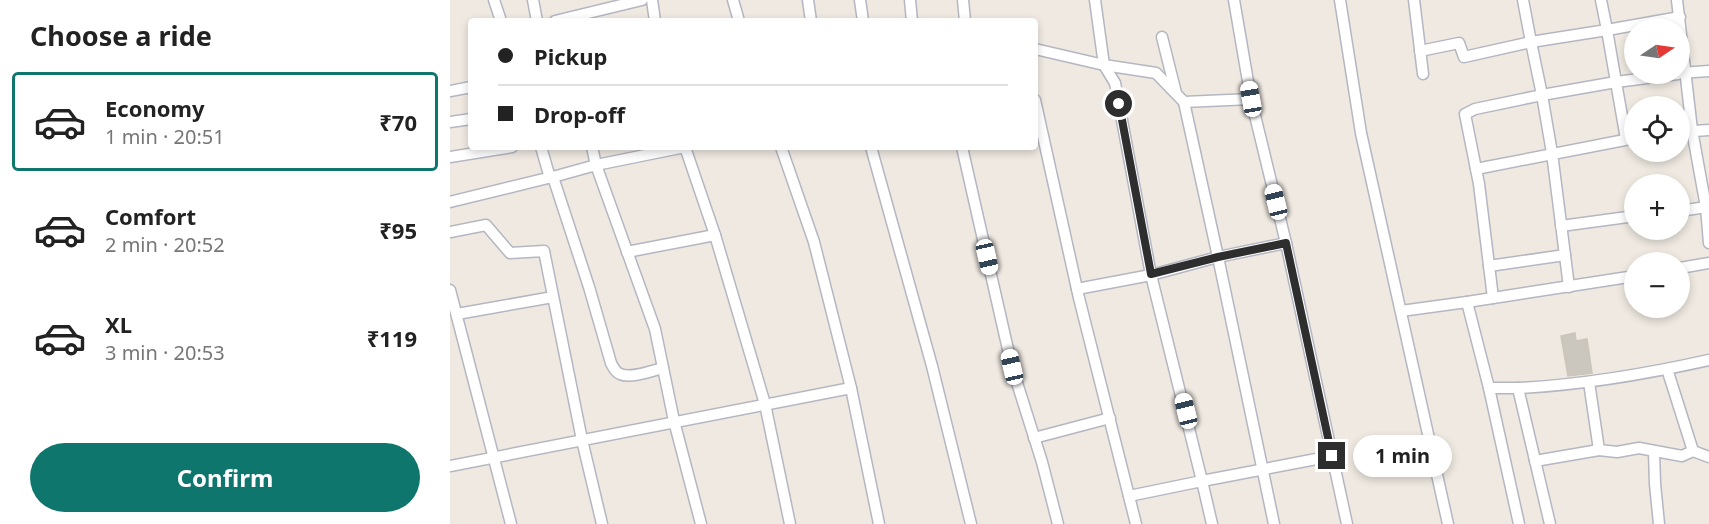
<!DOCTYPE html>
<html lang="en">
<head>
<meta charset="utf-8">
<style>
	:root { --surface:#fff; --page:#f2f2f2; --text:#222; --muted:#767676; --line:#e0e0e0; --accent:#0f766e }
	body { margin:0; font-family:"Noto Sans",sans-serif; background:var(--page); color:var(--text); height:100vh; display:flex; flex-direction:column; font-size:22px; white-space:nowrap }
	* { box-sizing:border-box; margin:0 }
	p { font-size:20px; color:var(--muted) }
	.icon { flex:none; width:33px; height:33px; fill:none; stroke:currentColor; stroke-width:2; stroke-linecap:round; stroke-linejoin:round }
	.map { position:relative; flex:1; overflow:hidden }
	.side { display:flex; flex-direction:column; background:var(--surface); width:450px }
	.side>* { flex:none }
	.hud { position:absolute; left:18px; top:18px; width:570px; height:132px; border-radius:6px; box-shadow:0 3px 9px #0003; display:grid; align-content:center; height:132px; padding:0 30px; background:var(--surface) }
	.needle { width:39px; rotate:77deg }
	.tools { position:absolute; left:1174px; top:18px; display:grid; gap:12px }
	.tools a { display:grid; place-items:center; width:66px; height:66px; border-radius:50%; background:var(--surface); box-shadow:0 3px 9px #0003; font-size:30px }
	.end { position:absolute; width:27px; height:27px; margin:-14px; border:8px solid #2e2e2e; background:#fff; box-shadow:0 0 0 3px #fff }
	.from { border-radius:50% }
	.bubble { position:absolute; height:42px; border-radius:21px; background:var(--surface); box-shadow:0 3px 9px #0003; font-size:20px; font-weight:700; line-height:42px; text-align:center }
	.car { position:absolute; width:18px; height:36px; margin:-18px -9px; border-radius:8px; box-shadow:0 0 4px 2px #0007; background:linear-gradient(#fff 24%,#345 0 40%,#fff 0 76%,#345 0 86%,#fff 0) }
	.hud b { display:flex; align-items:center; gap:21px; height:57px; font-size:22px }
	.hud b+b { border-top:2px solid var(--line) }
	.hud i { width:15px; height:15px; background:var(--text) }
	ul { padding:0; list-style:none }
	li { display:flex; align-items:center; gap:18px; height:99px; margin:0 12px 9px; padding:0 18px; border:3px solid transparent; border-radius:6px }
	li div { flex:1 }
	li b { display:block; font-size:22px }
	li em { font-style:normal; font-weight:700 }
	li.current { border-color:var(--accent) }
	li>.icon { width:54px; height:54px; stroke-width:1.5 }
	h2 { padding:0 30px; font-size:27px; line-height:72px }
	.button { display:flex; gap:12px; margin-top:auto; padding:12px 30px }
	.button a { flex:1; height:69px; border-radius:36px; background:var(--accent); color:#fff; font-size:24px; font-weight:700; line-height:69px; text-align:center }
	main { display:flex; flex:1; min-height:0 }
	.map>svg:first-child { display:block }
</style>
</head>
<body>
<main>
<section class="side">
<h2>Choose a ride</h2>
<ul>
<li class="current"><svg class="icon" aria-label="car" viewBox="0 0 24 24"><path d="M5 17H2v-5l4-1 3-4h7l3 4 3 1v5h-3M9 17h6M6 11h13"/><circle cx="7" cy="17" r="2"/><circle cx="17" cy="17" r="2"/></svg><div><b>Economy</b><p>1 min · 20:51</p></div><em>₹70</em></li>
<li><svg class="icon" aria-label="car" viewBox="0 0 24 24"><path d="M5 17H2v-5l4-1 3-4h7l3 4 3 1v5h-3M9 17h6M6 11h13"/><circle cx="7" cy="17" r="2"/><circle cx="17" cy="17" r="2"/></svg><div><b>Comfort</b><p>2 min · 20:52</p></div><em>₹95</em></li>
<li><svg class="icon" aria-label="car" viewBox="0 0 24 24"><path d="M5 17H2v-5l4-1 3-4h7l3 4 3 1v5h-3M9 17h6M6 11h13"/><circle cx="7" cy="17" r="2"/><circle cx="17" cy="17" r="2"/></svg><div><b>XL</b><p>3 min · 20:53</p></div><em>₹119</em></li>
</ul>
<div class="button"><a>Confirm</a></div>
</section>
<div class="map">
<svg width="1259" height="524" viewBox="0 0 1259 524">
	<rect width="100%" height="100%" fill="#efe9e1"/>
	<!-- building -->
	<path fill="#cbc7bf" stroke="#cbc5ba" stroke-width="1.5" d="M1125,333L1126,341L1137,339L1142,373L1118,376L1111,336Z"/>
	<g fill="none" stroke-linecap="round" stroke-linejoin="round">
		<defs>
			<g id="minor">
				<path d="M44,0L51,21"/>
				<path d="M83,0L87,21"/>
				<path d="M202,0L205,21"/>
				<path d="M283,0L289,21"/>
				<path d="M358,0L361,21"/>
				<path d="M410,0L413,21"/>
				<path d="M460,0L462,21"/>
				<path d="M513,0L515,21"/>
				<path d="M645,0L654,65L706,73L734,102L801,99L836,243"/>
				<path d="M784,0L801,99"/>
				<path d="M890,0L911,133L998,524"/>
				<path d="M964,0L973,74"/>
				<path d="M1227,0L1242,130L1256,207"/>
				<path d="M105,21L192,0"/>
				<path d="M712,37L726,93"/>
				<path d="M585,49L654,65L665,83L701,275L768,257L824,524"/>
				<path d="M970,51L1009,43L1014,57L1081,42L1073,0"/>
				<path d="M1230,73L1259,71"/>
				<path d="M0,91L21,87"/>
				<path d="M585,100L629,298L686,524"/>
				<path d="M734,102L768,257L836,243L897,524"/>
				<path d="M0,122L21,119"/>
				<path d="M1230,132L1259,130"/>
				<path d="M1176,139L1166,82L1228,74"/>
				<path d="M91,147L100,178"/>
				<path d="M142,147L146,165L235,147"/>
				<path d="M235,147L265,235"/>
				<path d="M331,147L364,242L401,388"/>
				<path d="M421,147L482,366L521,524"/>
				<path d="M512,147L562,367L592,462L608,524"/>
				<path d="M0,157L62,147"/>
				<path d="M1026,169L1185,138"/>
				<path d="M103,177L139,287L161,363C163,367 165,372 170,374C181,379 201,371 213,368"/>
				<path d="M0,202L110,175L146,165L205,329L224,421L251,524"/>
				<path d="M1230,211L1256,207L1259,243"/>
				<path d="M1111,226L1185,216"/>
				<path d="M0,232L36,225L60,253L94,251L132,440L152,524"/>
				<path d="M177,252L265,235L315,404L340,524"/>
				<path d="M1039,266L1115,255"/>
				<path d="M1230,268L1259,263"/>
				<path d="M1119,287L1102,153L1092,95L1166,82L1157,30L1230,17"/>
				<path d="M627,289L701,275L752,481L882,456"/>
				<path d="M0,290L61,524"/>
				<path d="M1043,298L1029,184L1015,114L1025,109L1092,95L1081,42L1157,30L1151,0"/>
				<path d="M1017,302L1185,276"/>
				<path d="M951,311L1017,302L1039,388L1069,524"/>
				<path d="M7,314L103,297"/>
				<path d="M1217,369L1243,451"/>
				<path d="M1139,382L1149,450L1167,452L1189,448L1232,456L1243,451L1259,457"/>
				<path d="M1039,388H1068L1100,524"/>
				<path d="M1068,388C1133,385 1196,374 1259,360"/>
				<path d="M584,438L660,418"/>
				<path d="M1204,452L1205,484L1209,524"/>
				<path d="M1085,461L1149,450"/>
				<path d="M0,466L401,388L429,524"/>
				<path d="M679,496L752,481L762,524"/>
			</g>
		</defs>
		<!-- minor casing -->
		<use href="#minor" stroke="#b4b7c1" stroke-width="13"/>
		<!-- minor -->
		<use href="#minor" stroke="#fff" stroke-width="10"/>
	</g>
	<g fill="none" stroke-linecap="round" stroke-linejoin="round">
		<!-- route -->
		<path stroke="#2e2e2e" stroke-width="8" d="M669,104L701,274L768,257L836,243L882,456"/>
	</g>
</svg>
<div class="tools">
<a><svg class="needle" viewBox="-14 -14 28 28"><path d="M0-13l5 13h-10z" fill="#e53935"/><path d="M0 13l5-13h-10z" fill="#767676"/></svg></a>
<a><svg class="icon" aria-label="locate" viewBox="0 0 24 24"><circle cx="12" cy="12" r="6"/><path d="M12 2v4M12 18v4M2 12h4M18 12h4"/></svg></a>
<a>+</a>
<a>−</a>
</div>
<i class="end from" style="left:669px;top:104px"></i>
<i class="end" style="left:882px;top:456px"></i>
<div class="bubble" style="left:903px;top:435px;width:99px">1 min</div>
<i class="car" style="left:801px;top:99px;rotate:350deg"></i>
<i class="car" style="left:826px;top:202px;rotate:346deg"></i>
<i class="car" style="left:537px;top:257px;rotate:167deg"></i>
<i class="car" style="left:562px;top:367px;rotate:347deg"></i>
<i class="car" style="left:736px;top:411px;rotate:346deg"></i>
<div class="hud">
<b><i class="from"></i>Pickup</b>
<b><i></i>Drop-off</b>
</div>
</div>
</main>
</body>
</html>
